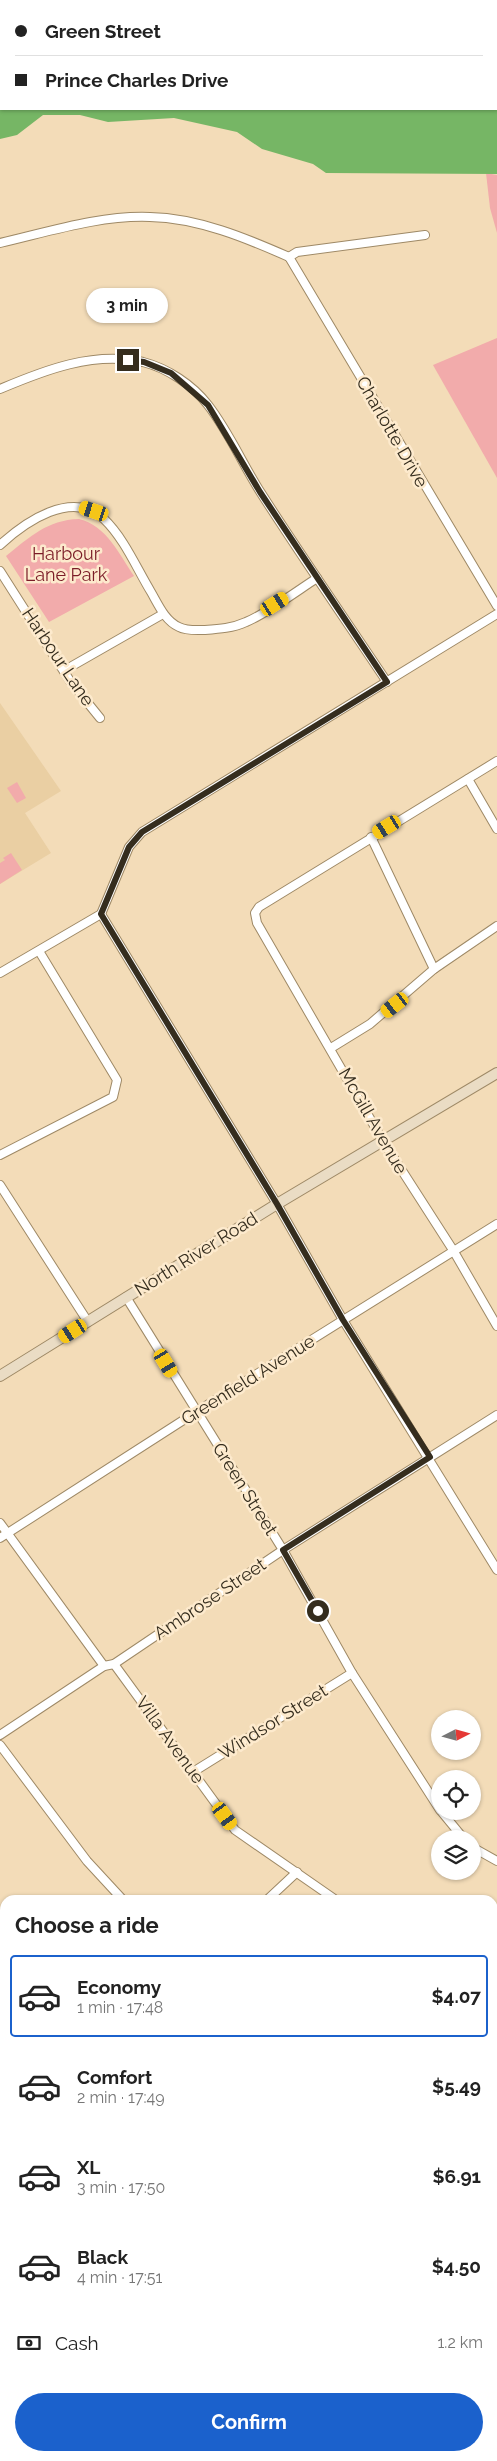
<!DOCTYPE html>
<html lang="en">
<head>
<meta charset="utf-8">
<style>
	:root { --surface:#fff; --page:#f2f2f2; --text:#222; --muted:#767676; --line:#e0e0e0; --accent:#1b61cc }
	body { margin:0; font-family:Raleway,sans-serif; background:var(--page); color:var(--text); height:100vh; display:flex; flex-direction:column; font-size:19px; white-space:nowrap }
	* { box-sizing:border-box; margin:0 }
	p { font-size:16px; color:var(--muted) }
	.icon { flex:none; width:28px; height:28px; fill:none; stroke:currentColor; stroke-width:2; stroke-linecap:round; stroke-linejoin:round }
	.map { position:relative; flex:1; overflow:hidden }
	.side { position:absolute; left:0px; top:1895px; width:498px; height:566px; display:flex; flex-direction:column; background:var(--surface); border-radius:15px 15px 0 0; box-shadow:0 1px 4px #0004 }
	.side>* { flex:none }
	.banner { position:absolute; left:0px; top:0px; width:498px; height:110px; box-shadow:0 1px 4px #0004; display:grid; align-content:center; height:110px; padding:0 15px; background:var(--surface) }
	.needle { width:32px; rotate:84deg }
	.buttons { position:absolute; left:431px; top:1710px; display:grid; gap:10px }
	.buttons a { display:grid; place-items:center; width:50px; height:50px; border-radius:50%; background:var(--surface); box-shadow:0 1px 4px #0004; font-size:25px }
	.end { position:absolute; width:22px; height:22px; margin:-11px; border:6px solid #352d1e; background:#fff; box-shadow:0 0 0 2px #fff }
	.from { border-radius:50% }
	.bubble { position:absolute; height:35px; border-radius:18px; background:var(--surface); box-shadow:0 1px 4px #0004; font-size:16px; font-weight:700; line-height:35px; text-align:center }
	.car { position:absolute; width:15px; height:30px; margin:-15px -8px; border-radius:6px; box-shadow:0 0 4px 1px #0007; background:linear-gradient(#f5c518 24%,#345 0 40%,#f5c518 0 76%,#345 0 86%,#f5c518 0) }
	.banner b { display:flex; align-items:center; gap:18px; height:48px; font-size:19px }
	.banner b+b { border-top:1px solid var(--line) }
	.banner i { width:12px; height:12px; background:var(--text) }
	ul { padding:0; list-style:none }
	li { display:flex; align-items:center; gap:15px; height:82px; margin:0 10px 8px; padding:0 5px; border:2px solid transparent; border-radius:5px }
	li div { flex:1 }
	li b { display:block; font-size:19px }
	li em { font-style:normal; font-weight:700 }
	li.active { border-color:var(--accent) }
	li>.icon { width:45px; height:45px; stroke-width:1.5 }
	h2 { padding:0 15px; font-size:22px; line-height:60px }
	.pay { display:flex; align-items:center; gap:12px; height:55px; padding:0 15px; font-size:19px }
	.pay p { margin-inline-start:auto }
	.primary-button { display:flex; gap:10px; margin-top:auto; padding:10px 15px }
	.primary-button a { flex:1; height:58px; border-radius:30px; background:var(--accent); color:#fff; font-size:20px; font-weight:700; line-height:58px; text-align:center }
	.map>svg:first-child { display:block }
</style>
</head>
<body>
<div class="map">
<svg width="497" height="2461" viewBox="0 0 497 2461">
	<rect width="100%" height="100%" fill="#f3dcb8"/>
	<!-- built -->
	<g fill="#eacfa3">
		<path d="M0,703L61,791L25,813L51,853L0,884Z"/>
		<path d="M497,1963V2100L492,2095V1968Z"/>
	</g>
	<!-- green -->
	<g fill="#f2abab">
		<path d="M486,173L497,175V233L490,208Z"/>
		<path d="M497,338V478L433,365Z"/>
		<path d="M79,519C107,526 119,554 134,576L49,622L6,556C30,537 47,520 79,519Z"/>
		<path d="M17,782L26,798L17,803L7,788Z"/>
		<path d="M11,853L22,870L0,884V863L5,860L3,858Z"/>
		<path d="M497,1972V2035L493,2039V1977Z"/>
		<path d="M0,2301L5,2306L3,2392L0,2389Z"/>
		<path d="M89,2456H124L130,2461H87Z"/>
	</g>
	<!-- water -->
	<path fill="#76b665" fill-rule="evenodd" d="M0,0H497V174L326,173L313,164L262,149L237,132L174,118L108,122L80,115H43L17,135L0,139ZM496,1V109H1V1Z"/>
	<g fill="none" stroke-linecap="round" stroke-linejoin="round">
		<defs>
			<g id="street">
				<path d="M0,243C48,232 100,215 150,217C198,218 246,238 289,257"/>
				<path d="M289,257L497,606"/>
				<path d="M289,257L297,252L425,235"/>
				<path d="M0,389C45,370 93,351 143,362C167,368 193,385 208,405C229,432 243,465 261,493C302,557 345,619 387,682"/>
				<path d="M0,545C25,522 72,489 104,519C124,538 137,569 151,592C158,604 165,621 179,627C186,631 197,630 205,630C219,629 233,628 246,622C266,614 297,591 317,578"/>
				<path d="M0,571L70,681L100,718"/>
				<path d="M65,670L163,614"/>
				<path d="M497,761L259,907L255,913L257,923L383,1141L453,1250L497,1326"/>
				<path d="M468,779L497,829"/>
				<path d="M371,837L434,969"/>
				<path d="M101,914L277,1204L343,1320L497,1570"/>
				<path d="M0,973L101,914L129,847L142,832L497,614"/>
				<path d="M331,1048L370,1024L434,969L497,926"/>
				<path d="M0,1155L113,1097L117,1080L39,951"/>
				<path d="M0,1185L88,1322"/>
				<path d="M126,1297L283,1550L352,1673L440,1810"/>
				<path d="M0,1523L104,1666"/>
				<path d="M0,1538L196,1412L497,1224"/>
				<path d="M114,1664L235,1830L336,1900"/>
				<path d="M0,1735L104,1666L114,1664L283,1550L497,1415"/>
				<path d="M0,1745L87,1861L123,1900"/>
				<path d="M193,1772L352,1673"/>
				<path d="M441,1811L464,1839"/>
				<path d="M472,1847L497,1861"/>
				<path d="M267,1900L297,1872"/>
				<path d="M492,1954L497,1948"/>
				<path d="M0,2091L5,2085"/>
				<path d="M492,2106L497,2111"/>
				<path d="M0,2165L5,2169"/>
				<path d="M492,2244L497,2249"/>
				<path d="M0,2295L5,2299"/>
				<path d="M0,2398L5,2403"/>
				<path d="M0,2421L5,2416"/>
				<path d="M325,2456L331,2461"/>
			</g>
			<g id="secondary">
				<path d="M0,1376L277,1204L497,1073"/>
				<path d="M0,1963L5,1966"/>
				<path d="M492,2209L497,2205"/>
				<path d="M492,2377L497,2381"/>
				<path d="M63,2456L69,2461"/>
				<path d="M271,2461L275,2456"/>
			</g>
		</defs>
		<!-- street casing -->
		<use href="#street" stroke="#9e8966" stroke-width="10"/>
		<!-- secondary casing -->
		<use href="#secondary" stroke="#9e8966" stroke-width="12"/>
		<!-- street -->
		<use href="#street" stroke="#fff" stroke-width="8"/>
		<!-- secondary -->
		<use href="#secondary" stroke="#eadcc4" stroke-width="10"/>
	</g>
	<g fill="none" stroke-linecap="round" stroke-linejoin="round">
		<!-- route -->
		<path stroke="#352d1e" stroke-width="6" d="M128,360L144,362L171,373L208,405L260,492L387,682L142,832L129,847L101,914L277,1204L343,1320L430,1457L283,1550L318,1611"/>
	</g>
	<g text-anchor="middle" stroke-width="5" stroke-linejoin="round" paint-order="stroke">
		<!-- street labels -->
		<g font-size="18" fill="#352d1e" stroke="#fdeacd">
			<text transform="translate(392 432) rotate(60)" y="6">Charlotte Drive</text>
			<text transform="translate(58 657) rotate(56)" y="6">Harbour Lane</text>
			<text transform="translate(373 1121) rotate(60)" y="6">McGill Avenue</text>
			<text transform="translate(196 1254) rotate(-32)" y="6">North River Road</text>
			<text transform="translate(248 1380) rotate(-32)" y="6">Greenfield Avenue</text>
			<text transform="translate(245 1489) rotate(58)" y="6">Green Street</text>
			<text transform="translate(210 1599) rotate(-34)" y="6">Ambrose Street</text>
			<text transform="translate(273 1722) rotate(-32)" y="6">Windsor Street</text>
			<text transform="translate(170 1740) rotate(54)" y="6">Villa Avenue</text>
		</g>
		<!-- park labels -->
		<g font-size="18" fill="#7b1c27" stroke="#fdeacd">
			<text x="66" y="560">Harbour<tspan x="66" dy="21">Lane Park</tspan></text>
		</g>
	</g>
</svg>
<div class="buttons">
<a><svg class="needle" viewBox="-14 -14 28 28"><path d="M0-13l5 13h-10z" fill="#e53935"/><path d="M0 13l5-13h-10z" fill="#767676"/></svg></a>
<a><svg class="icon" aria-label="locate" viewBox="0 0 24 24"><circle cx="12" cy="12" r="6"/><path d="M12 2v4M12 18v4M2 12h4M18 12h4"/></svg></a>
<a><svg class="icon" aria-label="layers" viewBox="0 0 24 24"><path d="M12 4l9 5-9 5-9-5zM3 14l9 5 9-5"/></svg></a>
</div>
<i class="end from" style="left:318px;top:1611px"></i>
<i class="end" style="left:128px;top:360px"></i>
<div class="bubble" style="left:86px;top:288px;width:82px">3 min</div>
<i class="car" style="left:94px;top:511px;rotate:288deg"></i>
<i class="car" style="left:275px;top:604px;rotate:58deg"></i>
<i class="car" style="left:387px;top:827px;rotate:239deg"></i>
<i class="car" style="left:395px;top:1005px;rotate:232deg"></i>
<i class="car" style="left:73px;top:1331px;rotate:238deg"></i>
<i class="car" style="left:166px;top:1363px;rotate:149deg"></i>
<i class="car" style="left:225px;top:1816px;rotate:144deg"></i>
<div class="banner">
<b><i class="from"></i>Green Street</b>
<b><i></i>Prince Charles Drive</b>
</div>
<section class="side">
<h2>Choose a ride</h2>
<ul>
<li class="active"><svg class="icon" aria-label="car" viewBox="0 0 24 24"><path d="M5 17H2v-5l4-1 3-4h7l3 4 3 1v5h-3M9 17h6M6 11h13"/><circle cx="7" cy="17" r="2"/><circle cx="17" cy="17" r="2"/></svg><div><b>Economy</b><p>1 min · 17:48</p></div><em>$4.07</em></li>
<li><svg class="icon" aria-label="car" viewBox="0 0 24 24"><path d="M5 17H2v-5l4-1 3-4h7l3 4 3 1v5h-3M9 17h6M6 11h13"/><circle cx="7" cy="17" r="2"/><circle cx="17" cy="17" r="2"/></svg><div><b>Comfort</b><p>2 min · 17:49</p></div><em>$5.49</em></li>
<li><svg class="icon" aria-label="car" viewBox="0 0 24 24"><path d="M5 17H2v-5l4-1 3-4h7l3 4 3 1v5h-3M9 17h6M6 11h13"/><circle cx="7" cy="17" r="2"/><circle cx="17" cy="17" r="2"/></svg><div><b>XL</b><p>3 min · 17:50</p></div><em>$6.91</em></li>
<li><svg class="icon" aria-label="car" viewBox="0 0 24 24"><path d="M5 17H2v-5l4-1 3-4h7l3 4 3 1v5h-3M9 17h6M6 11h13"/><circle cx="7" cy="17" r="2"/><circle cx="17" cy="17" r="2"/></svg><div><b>Black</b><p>4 min · 17:51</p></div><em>$4.50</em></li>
</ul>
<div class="pay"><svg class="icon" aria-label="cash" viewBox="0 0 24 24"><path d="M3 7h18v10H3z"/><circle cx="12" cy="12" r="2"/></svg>Cash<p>1.2 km</p></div>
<div class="primary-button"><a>Confirm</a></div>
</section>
</div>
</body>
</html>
